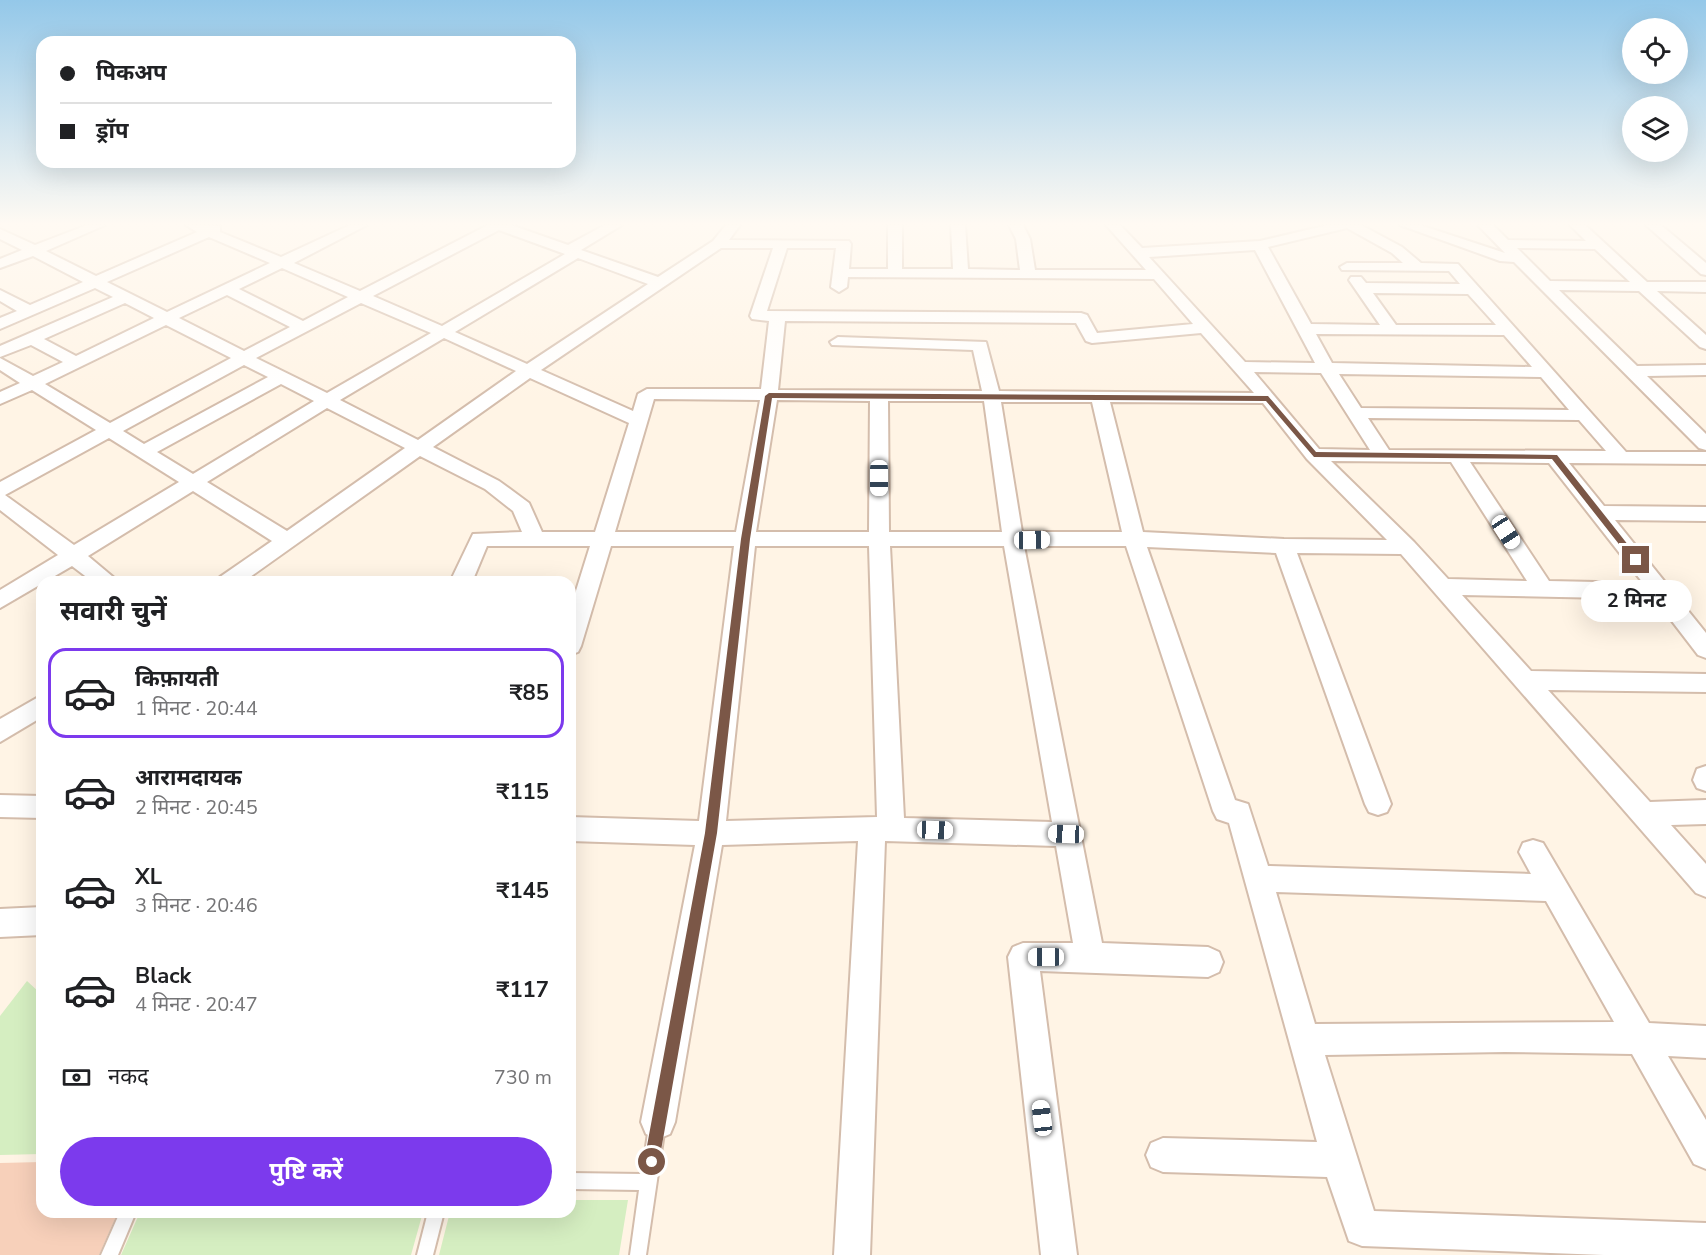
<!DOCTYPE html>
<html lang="hi">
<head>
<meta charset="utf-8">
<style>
	:root { --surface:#fff; --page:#f6f6f6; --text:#202124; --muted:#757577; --line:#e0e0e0; --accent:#7c3aed }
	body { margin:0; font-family:"Nunito Sans","Noto Sans Devanagari",sans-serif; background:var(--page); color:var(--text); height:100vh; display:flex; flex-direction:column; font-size:22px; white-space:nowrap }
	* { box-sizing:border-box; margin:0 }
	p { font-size:20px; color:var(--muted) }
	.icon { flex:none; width:33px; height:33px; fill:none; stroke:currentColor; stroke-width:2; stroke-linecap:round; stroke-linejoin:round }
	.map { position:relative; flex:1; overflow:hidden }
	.sheet { position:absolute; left:36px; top:576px; width:540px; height:642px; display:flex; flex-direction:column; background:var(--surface); border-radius:18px; box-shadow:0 6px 24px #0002 }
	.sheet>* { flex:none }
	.guide { position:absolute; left:36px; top:36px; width:540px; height:132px; border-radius:18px; box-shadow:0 6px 24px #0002; display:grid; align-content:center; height:132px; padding:0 24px; background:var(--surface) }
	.buttons { position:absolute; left:1622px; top:18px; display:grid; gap:12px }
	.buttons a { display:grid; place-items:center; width:66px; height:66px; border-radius:50%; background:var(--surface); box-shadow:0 6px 24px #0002; font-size:30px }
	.end { position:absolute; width:27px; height:27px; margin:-14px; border:8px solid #7b5747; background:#fff; box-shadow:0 0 0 3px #fff }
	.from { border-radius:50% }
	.bubble { position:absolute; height:42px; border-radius:21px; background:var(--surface); box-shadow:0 6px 24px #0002; font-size:20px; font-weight:700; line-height:42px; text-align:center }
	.car { position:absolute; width:18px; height:36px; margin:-18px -9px; border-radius:8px; box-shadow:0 0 4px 2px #0007; background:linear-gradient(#fff 24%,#345 0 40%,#fff 0 76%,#345 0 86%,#fff 0) }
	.guide b { display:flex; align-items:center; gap:21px; height:57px; font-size:22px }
	.guide b+b { border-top:2px solid var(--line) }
	.guide i { width:15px; height:15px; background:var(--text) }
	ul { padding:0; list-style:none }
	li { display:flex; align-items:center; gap:18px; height:90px; margin:0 12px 9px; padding:0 12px; border:3px solid transparent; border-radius:18px }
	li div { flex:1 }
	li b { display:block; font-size:22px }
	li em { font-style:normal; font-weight:700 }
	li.active { border-color:var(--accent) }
	li>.icon { width:54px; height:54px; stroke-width:1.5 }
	h2 { padding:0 24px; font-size:27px; line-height:72px }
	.pay { display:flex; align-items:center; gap:15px; height:66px; padding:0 24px; font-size:22px }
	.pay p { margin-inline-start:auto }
	.cta { display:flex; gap:12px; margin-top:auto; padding:12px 24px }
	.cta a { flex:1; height:69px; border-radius:36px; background:var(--accent); color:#fff; font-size:24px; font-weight:700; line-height:69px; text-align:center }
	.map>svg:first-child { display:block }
</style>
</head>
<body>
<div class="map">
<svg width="1706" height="1255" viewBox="0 0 1706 1255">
	<rect width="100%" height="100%" fill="#fff4e5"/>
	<!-- green -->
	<g fill="#d5eec1">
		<path d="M27,981L40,993L42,991V1154L0,1155V1016Z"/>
		<path d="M570,1200H628L619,1255H439L450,1212H570Z"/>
		<path d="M140,1212H423L411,1255H121Z"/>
	</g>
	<!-- building -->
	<path fill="#f7d0ba" d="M42,1162V1212H118L99,1255H0V1163Z"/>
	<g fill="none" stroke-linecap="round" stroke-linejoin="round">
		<defs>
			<g id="lane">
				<path d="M657,1118L662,1121L665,1126L646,1255H630L639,1190L570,1189V1173L642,1174L649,1126L652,1121Z"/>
				<path d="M120,1212H136L118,1255H101Z"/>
				<path d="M428,1212H444L433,1255H417Z"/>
			</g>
			<g id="street">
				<path d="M87,225H105L46,251L96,276L197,232L186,225L220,226V232L281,257L350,225H367L294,263L360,291L488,225H511L568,245L605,225H622L581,250L658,277L713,241L726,225H740L729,240L849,241L851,244L849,269H888V225H902V269H953L951,225H965L968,269L1020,270L1016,239L1009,225H1023L1030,239L1035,270H1146L1106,225H1120L1142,248L1260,241L1328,225H1361L1402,247L1421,263L1458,264L1626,452H1706V464L1569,463L1604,506L1706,507V521L1615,520L1706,633V658L1698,655L1655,599L1462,595L1531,671L1706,674V692L1548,690L1650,802L1706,800V824L1671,825L1706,864V897L1696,893L1401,554L1297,553L1391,804L1387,812L1378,815L1369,812L1365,804L1276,553L1147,547L1235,800L1248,804L1268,866L1531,874L1519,852L1523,843L1533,840L1543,843L1649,1023L1706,1026V1058L1668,1056L1706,1120V1169L1694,1164L1632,1054L1505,1052L1325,1055L1374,1211L1706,1223V1255H1604L1362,1246L1349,1241L1327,1177L1163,1172L1151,1167L1146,1155L1151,1143L1163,1138L1317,1142L1229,823L1217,819L1213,811L1126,546H1024L1102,943L1208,947L1219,952L1223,962L1219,972L1208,977L1040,971L1077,1255H1041L1008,957L1013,947L1023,943H1073L1056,846L885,841L870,1255H834L858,841L722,845L675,1122L670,1134L658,1139L646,1134L641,1122L695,845L570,841V817L699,821L734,546H611L581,646L578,652L570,655V610L590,546H487L472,582H450L473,534L522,532L513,511L485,489L420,456L243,582H217L220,577L272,541L193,491L88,556L119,582H93L72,566L0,608V590L58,555L0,510V482L96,430L32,390L0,404V392L20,383L0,370V358L33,376L63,362L31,345L0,357V346L113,297L95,288L0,329V318L17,311L0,301V290L30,305L83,282L33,256L0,268V259L22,250L0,239V229L35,245ZM1347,228L1392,253L1403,263H1347L1340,267L1342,270L1449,271L1460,284L1366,283L1361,277H1351L1349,280L1380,325L1311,324L1268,247ZM499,230L565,254L442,326L373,296ZM209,237L270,263L167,312L107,282ZM721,248H773L750,316L752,319L769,321L761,389H647L638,394L633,411L541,370ZM787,248H836L831,287L839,292L847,287L848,277L1154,279L1193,324L1097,333L1087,315L1081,313L767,311ZM1255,250L1315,363L1245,362L1149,257ZM578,258L648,284L527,364L455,332ZM282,268L348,297L303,321L239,289ZM1373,293L1468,294L1496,325H1396ZM227,295L290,327L244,351L179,318ZM125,303L154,318L76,356L44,339ZM361,303L431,333L327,393L256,358ZM785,321L1076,323L1086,341L1092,343L1201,333L1254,393L999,391L986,342L838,337L830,342L832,345L973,350L982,391L778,390ZM166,325L231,358L110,423L45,384ZM1316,334L1504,335L1532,367L1332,363ZM444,338L516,371L418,440L340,400ZM244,365L268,377L144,444L123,431ZM1254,372L1321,373L1370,450L1319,449ZM1339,374L1541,377L1569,410L1361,408ZM530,378L629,423L595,532H542L529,503L499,481L433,447ZM281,384L314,401L193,474L157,452ZM654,399L760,400L736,532H615ZM777,400L870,401L869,532H756ZM888,401H984L1002,532H889ZM1001,402H1092L1122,532H1022ZM1110,402L1263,403L1307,459L1387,540L1284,539L1143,532ZM327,408L405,448L287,531L207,482ZM1368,418L1579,420L1606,451L1389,450ZM109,438L179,482L74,545L5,495ZM1331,461L1451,462L1527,581L1448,579L1414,542ZM1470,462L1549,463L1643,583L1549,581ZM755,546H869L877,817L726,821ZM890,546H1004L1052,822L904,818ZM1276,892L1546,901L1614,1022L1315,1024Z"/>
				<path d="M1400,225H1420L1505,253L1478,225H1493L1508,240L1586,241L1570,225H1585L1647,282H1706V292L1657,291L1706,335V349L1700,347L1639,291L1559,290L1637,366L1706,365V375L1647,376L1706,434V450L1699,448L1514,262L1500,261ZM1517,248L1595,249L1630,282L1550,281Z"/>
				<path d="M1646,225H1661L1706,263V275L1701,274Z"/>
				<path d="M42,695V717L0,742V719Z"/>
				<path d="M1706,766V791L1697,788L1693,780L1697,769Z"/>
				<path d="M0,795L42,796V818L0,817Z"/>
				<path d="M42,907V935L0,937V909Z"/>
			</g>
		</defs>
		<!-- lane casing -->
		<use href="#lane" stroke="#d4bdac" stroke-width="4"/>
		<!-- street casing -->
		<use href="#street" stroke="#d4bdac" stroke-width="4"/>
		<!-- lane -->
		<use href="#lane" fill="#fff" fill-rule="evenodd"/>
		<!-- street -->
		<use href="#street" fill="#fff" fill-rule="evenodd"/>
	</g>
	<!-- sky -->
	<linearGradient id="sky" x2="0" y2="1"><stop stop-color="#94c8e9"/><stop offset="0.56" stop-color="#fffaf3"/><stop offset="1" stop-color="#fffaf3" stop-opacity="0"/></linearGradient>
	<rect width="1706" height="400" fill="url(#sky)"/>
	<!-- route -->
	<path fill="#7b5747" d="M769,393L1268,396L1316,452L1557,455L1640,560L1633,562L1552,459L1314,457L1266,401L772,398L750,539L717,833L659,1162L657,1167L652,1170L647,1167L644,1162L705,833L741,539L765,396Z"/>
</svg>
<div class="buttons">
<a><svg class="icon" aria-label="locate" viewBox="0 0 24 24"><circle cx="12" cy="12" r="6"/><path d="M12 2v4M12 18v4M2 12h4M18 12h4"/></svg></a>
<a><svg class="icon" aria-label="layers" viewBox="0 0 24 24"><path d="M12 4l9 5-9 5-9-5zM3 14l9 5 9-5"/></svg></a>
</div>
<i class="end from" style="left:652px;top:1162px"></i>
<i class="end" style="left:1636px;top:560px"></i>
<div class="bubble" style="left:1581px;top:580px;width:111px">2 मिनट</div>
<i class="car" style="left:879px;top:478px;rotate:180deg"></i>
<i class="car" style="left:1506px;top:532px;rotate:147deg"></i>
<i class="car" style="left:1032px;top:540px;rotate:89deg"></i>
<i class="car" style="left:935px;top:830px;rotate:92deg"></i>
<i class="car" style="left:1066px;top:834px;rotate:272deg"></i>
<i class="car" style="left:1046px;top:957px;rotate:270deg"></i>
<i class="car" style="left:1042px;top:1118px;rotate:353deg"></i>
<div class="guide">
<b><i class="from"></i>पिकअप</b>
<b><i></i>ड्रॉप</b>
</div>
<section class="sheet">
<h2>सवारी चुनें</h2>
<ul>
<li class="active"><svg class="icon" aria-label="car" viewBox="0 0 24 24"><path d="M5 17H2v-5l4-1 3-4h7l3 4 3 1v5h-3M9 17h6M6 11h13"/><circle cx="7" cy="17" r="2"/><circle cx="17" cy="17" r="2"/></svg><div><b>किफ़ायती</b><p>1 मिनट · 20:44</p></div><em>₹85</em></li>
<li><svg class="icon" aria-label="car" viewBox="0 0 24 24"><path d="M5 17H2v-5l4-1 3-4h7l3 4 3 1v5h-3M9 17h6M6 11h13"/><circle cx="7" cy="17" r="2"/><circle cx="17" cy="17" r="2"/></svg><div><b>आरामदायक</b><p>2 मिनट · 20:45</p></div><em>₹115</em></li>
<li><svg class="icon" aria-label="car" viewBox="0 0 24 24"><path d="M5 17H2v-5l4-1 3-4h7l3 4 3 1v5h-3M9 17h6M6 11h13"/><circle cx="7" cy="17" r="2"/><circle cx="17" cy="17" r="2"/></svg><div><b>XL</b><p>3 मिनट · 20:46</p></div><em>₹145</em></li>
<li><svg class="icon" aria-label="car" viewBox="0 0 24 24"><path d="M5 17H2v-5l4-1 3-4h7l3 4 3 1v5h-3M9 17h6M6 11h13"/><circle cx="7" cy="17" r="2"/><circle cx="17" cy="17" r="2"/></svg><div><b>Black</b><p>4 मिनट · 20:47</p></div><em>₹117</em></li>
</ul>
<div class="pay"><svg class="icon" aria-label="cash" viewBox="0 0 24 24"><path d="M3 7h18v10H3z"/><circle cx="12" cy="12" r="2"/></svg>नकद<p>730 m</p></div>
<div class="cta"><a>पुष्टि करें</a></div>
</section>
</div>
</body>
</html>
